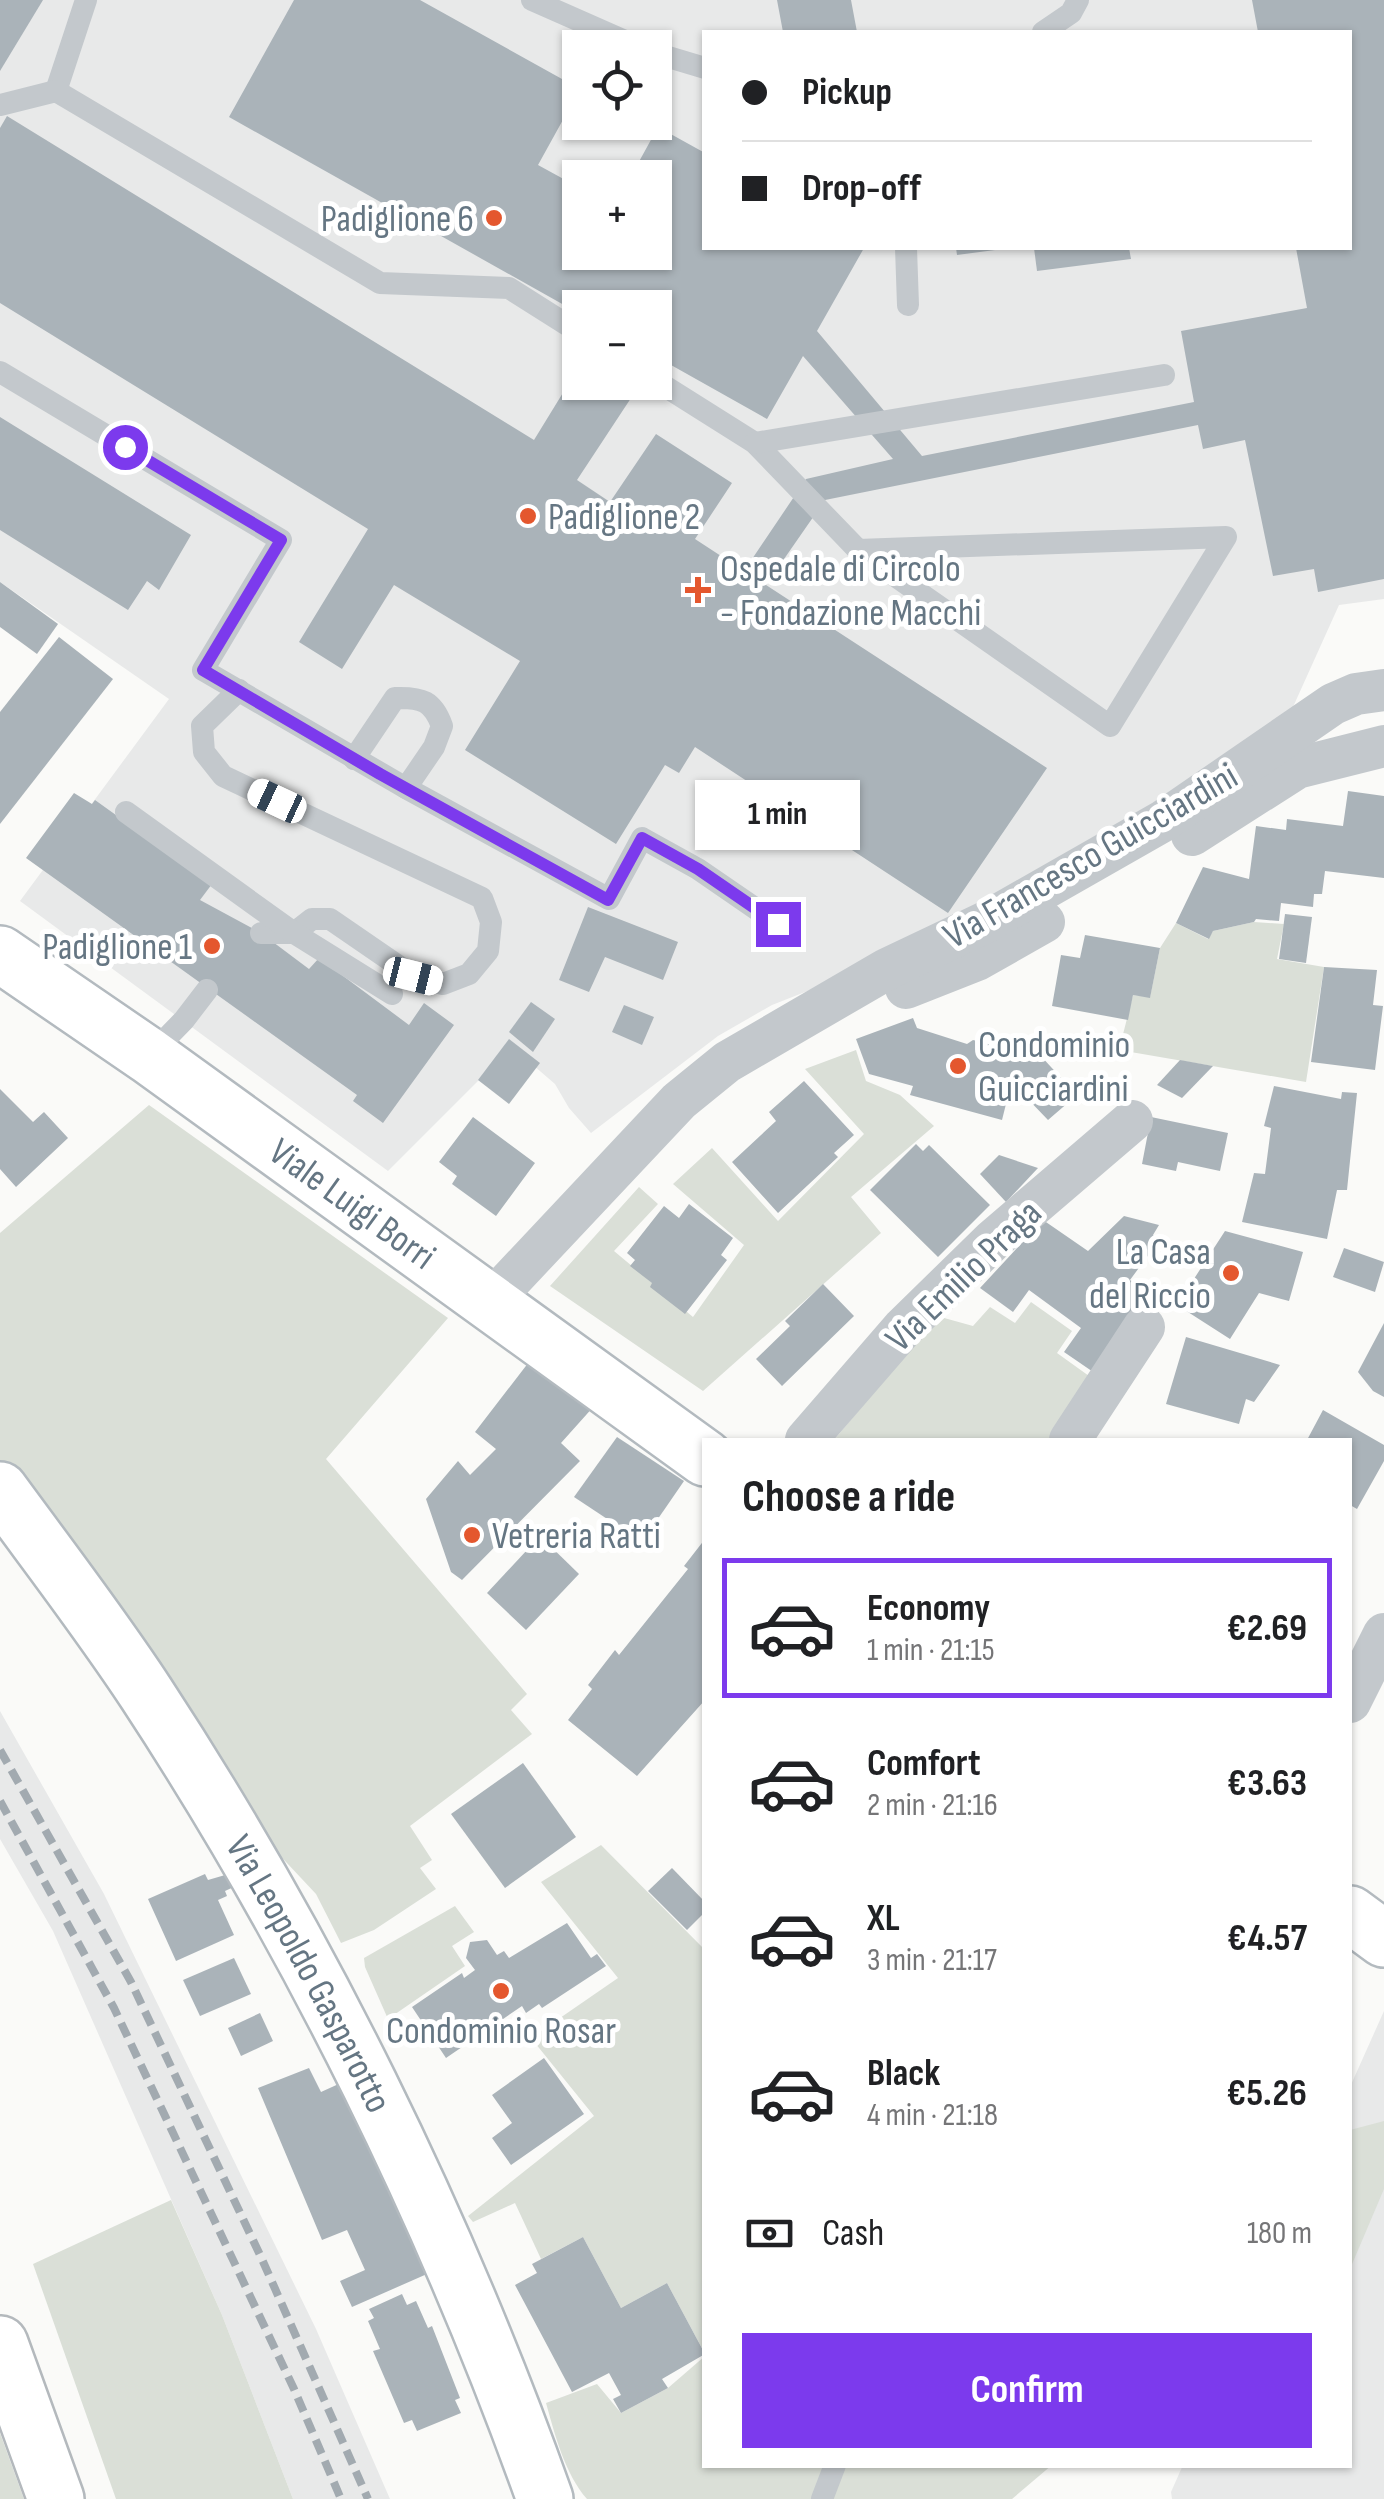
<!DOCTYPE html>
<html lang="en">
<head>
<meta charset="utf-8">
<style>
	:root { --surface:#fff; --page:#f6f6f6; --text:#202124; --muted:#757577; --line:#e0e0e0; --accent:#7c3aed }
	body { margin:0; font-family:"Sofia Sans Condensed",sans-serif; background:var(--page); color:var(--text); height:100vh; display:flex; flex-direction:column; font-size:38px; white-space:nowrap }
	* { box-sizing:border-box; margin:0 }
	p { font-size:32px; color:var(--muted) }
	.icon { flex:none; width:55px; height:55px; fill:none; stroke:currentColor; stroke-width:2; stroke-linecap:round; stroke-linejoin:round }
	.map { position:relative; flex:1; overflow:hidden }
	.sheet { position:absolute; left:702px; top:1438px; width:650px; height:1030px; display:flex; flex-direction:column; background:var(--surface); border-radius:0px; box-shadow:0 2px 8px #0004 }
	.sheet>* { flex:none }
	.hud { position:absolute; left:702px; top:30px; width:650px; height:220px; border-radius:0px; box-shadow:0 2px 8px #0004; display:grid; align-content:center; height:220px; padding:0 40px; background:var(--surface) }
	.tools { position:absolute; left:562px; top:30px; display:grid; gap:20px }
	.tools a { display:grid; place-items:center; width:110px; height:110px; border-radius:0px; background:var(--surface); box-shadow:0 2px 8px #0004; font-size:50px }
	.end { position:absolute; width:45px; height:45px; margin:-22px; border:12px solid #7c3aed; background:#fff; box-shadow:0 0 0 5px #fff }
	.from { border-radius:50% }
	.bubble { position:absolute; height:70px; border-radius:0px; background:var(--surface); box-shadow:0 2px 8px #0004; font-size:32px; font-weight:700; line-height:70px; text-align:center }
	.car { position:absolute; width:30px; height:60px; margin:-30px -15px; border-radius:12px; box-shadow:0 0 8px 2px #0007; background:linear-gradient(#fff 24%,#345 0 40%,#fff 0 76%,#345 0 86%,#fff 0) }
	.hud b { display:flex; align-items:center; gap:35px; height:95px; font-size:38px }
	.hud b+b { border-top:2px solid var(--line) }
	.hud i { width:25px; height:25px; background:var(--text) }
	ul { padding:0; list-style:none }
	li { display:flex; align-items:center; gap:30px; height:140px; margin:0 20px 15px; padding:0 20px; border:5px solid transparent; border-radius:0px }
	li div { flex:1 }
	li b { display:block; font-size:38px }
	li em { font-style:normal; font-weight:700 }
	li.selected { border-color:var(--accent) }
	li>.icon { width:90px; height:90px; stroke-width:1.5 }
	h2 { padding:0 40px; font-size:45px; line-height:120px }
	.pay { display:flex; align-items:center; gap:25px; height:110px; padding:0 40px; font-size:38px }
	.pay p { margin-inline-start:auto }
	.button { display:flex; gap:20px; margin-top:auto; padding:20px 40px }
	.button a { flex:1; height:115px; border-radius:0px; background:var(--accent); color:#fff; font-size:40px; font-weight:700; line-height:115px; text-align:center }
	.map>svg:first-child { display:block }
</style>
</head>
<body>
<div class="map">
<svg width="1384" height="2499" viewBox="0 0 1384 2499">
	<rect width="100%" height="100%" fill="#fafaf8"/>
	<!-- built -->
	<g fill="#e8e9e9" fill-rule="evenodd">
		<path d="M0,0H1384V599L1339,605L1293,707L1099,854L861,970L772,1005L718,1036L591,1133L569,1108L555,1084L512,1047L388,1171L20,901L169,699L0,582ZM705,32H1350V248H705ZM580,48H655V122H580ZM580,178H655V252H580ZM580,308H655V382H580Z"/>
		<path d="M0,1711L104,1894L316,2329L390,2499H293L222,2315L53,1931L0,1839Z"/>
		<path d="M1384,2011V2499H1172L1171,2492L1183,2465H1350V2087Z"/>
	</g>
	<!-- green -->
	<g fill="#dadfd7">
		<path d="M1254,922L1284,924L1277,959L1324,967L1306,1082L1119,1050L1133,995L1150,997L1160,948L1176,923L1208,939L1213,931Z"/>
		<path d="M856,1050L866,1081L900,1095L934,1126L851,1197L881,1233L703,1391L550,1286L639,1187L658,1204L614,1251L693,1317L744,1245L673,1184L712,1148L778,1221L864,1134L805,1069Z"/>
		<path d="M149,1105L448,1318L326,1459L527,1694L511,1710L532,1734L410,1826L432,1860L420,1868L436,1889L374,1930L341,1943L316,1894L256,1830L118,1615L0,1461V1233Z"/>
		<path d="M1031,1302L1072,1331L1057,1353L1096,1381L1058,1440H834L937,1316L973,1326L990,1307L1015,1323Z"/>
		<path d="M601,1845L705,1950V2354L667,2283L621,2308L583,2237L541,2259L515,2203L473,2222L468,2216L594,2116L531,2038L618,1978L541,1882Z"/>
		<path d="M455,1906L474,1932L452,1946L465,1966L388,2019L365,1967L364,1958Z"/>
		<path d="M1384,2121V2189L1350,2269V2130Z"/>
		<path d="M171,2200L222,2315L293,2499H116L33,2264Z"/>
		<path d="M705,2356V2465H1052L1012,2499H587C565,2474 555,2435 546,2403L597,2384L621,2413L668,2388Z"/>
		<path d="M0,2433L24,2499H0Z"/>
	</g>
	<!-- building -->
	<g fill="#aab3b9">
		<path d="M0,0H43L0,71Z"/>
		<path d="M294,0H420L580,89L538,165L580,188V252H655V178H630L658,127L705,153V248H864L817,331L922,456L1194,402L1181,331L1307,308L1296,248H1350V32H1258L1252,0H1384V579L1318,592L1314,569L1273,576L1245,440L1203,449L1198,425L825,500L766,585L1047,768L948,913L695,747L679,773L665,765L616,844L465,750L520,661L394,585L342,669L299,642L368,529L0,303V128L7,116L534,440L580,365V382H631L633,395L577,480L610,502L656,434L732,483L695,539L744,571L806,479L893,459L803,356L767,419L655,356V308H580V314L229,117Z"/>
		<path d="M777,0H851L857,32H783Z"/>
		<path d="M956,248H994L995,250L957,255Z"/>
		<path d="M1034,248H1129L1131,259L1037,271Z"/>
		<path d="M0,417L191,535L159,590L147,581L128,610L0,530Z"/>
		<path d="M0,582L58,624L37,654L0,627Z"/>
		<path d="M59,637L113,679L0,824V712Z"/>
		<path d="M1348,791L1384,796V878L1325,871L1322,894H1314L1313,907L1281,903L1279,921L1256,919L1254,922L1213,931L1209,939L1176,923L1203,867L1249,879L1256,826L1286,830L1287,819L1343,826Z"/>
		<path d="M74,793L92,804L95,800L212,884L200,900L261,933L309,969L319,958L409,1025L424,1003L454,1025L383,1123L353,1101L357,1095L26,858Z"/>
		<path d="M588,907L678,942L663,980L605,957L589,992L559,980Z"/>
		<path d="M1285,914L1312,917L1306,963L1279,959Z"/>
		<path d="M1085,935L1160,948L1150,998L1133,995L1128,1020L1052,1006L1061,955L1080,958Z"/>
		<path d="M1324,967L1377,970L1373,1005L1383,1006L1375,1070L1311,1062Z"/>
		<path d="M531,1002L555,1019L533,1052L509,1032Z"/>
		<path d="M624,1005L654,1017L642,1045L612,1032Z"/>
		<path d="M913,1018L917,1028L967,1044L973,1040L1002,1047V1052L1029,1059L1038,1053L1077,1095L1048,1120L1024,1095L1009,1092L1002,1120L910,1095L913,1086L869,1074L856,1039Z"/>
		<path d="M509,1039L540,1063L509,1104L478,1080Z"/>
		<path d="M1180,1060L1213,1066L1182,1098L1157,1085Z"/>
		<path d="M804,1081L854,1135L834,1153L838,1157L778,1213L732,1162L776,1121L769,1112Z"/>
		<path d="M1274,1086L1341,1099L1342,1092L1357,1093L1347,1190H1337L1327,1239L1242,1222L1254,1173L1265,1174L1271,1128L1264,1126Z"/>
		<path d="M0,1089L33,1122L44,1112L68,1138L16,1187L0,1169Z"/>
		<path d="M473,1117L535,1163L496,1216L452,1184L457,1176L439,1162Z"/>
		<path d="M1151,1117L1228,1133L1220,1171L1178,1162L1176,1171L1142,1164Z"/>
		<path d="M916,1144L923,1151L929,1145L990,1205L938,1257L870,1190Z"/>
		<path d="M999,1155L1038,1168L1006,1202L980,1174Z"/>
		<path d="M689,1204L733,1238L721,1255L727,1260L685,1314L650,1287L652,1283L630,1266L635,1260L627,1253L664,1206L679,1218Z"/>
		<path d="M1124,1216L1159,1225L1153,1235L1158,1242L1130,1280L1148,1293L1127,1318L1099,1376L1064,1352L1081,1328L1029,1290L1013,1312L980,1288L1043,1220L1088,1251Z"/>
		<path d="M1225,1231L1303,1252L1289,1301L1259,1293L1230,1339L1177,1305Z"/>
		<path d="M1344,1248L1384,1262L1375,1292L1333,1277Z"/>
		<path d="M823,1284L854,1316L782,1386L756,1359L790,1326L785,1321Z"/>
		<path d="M1384,1323V1397L1373,1391L1358,1372Z"/>
		<path d="M1186,1337L1280,1365L1254,1402L1246,1399L1239,1424L1166,1404Z"/>
		<path d="M532,1358L595,1405L561,1443L580,1461L462,1580L451,1572L426,1499L458,1461L470,1475L496,1449L475,1432Z"/>
		<path d="M1323,1410L1384,1445V1461L1357,1509L1350,1505V1440H1307Z"/>
		<path d="M617,1437L684,1481L642,1542L574,1497Z"/>
		<path d="M540,1536L579,1574L526,1630L487,1593Z"/>
		<path d="M705,1539V1700L637,1776L568,1720L592,1689L588,1685L615,1650L619,1655L688,1569L684,1566Z"/>
		<path d="M523,1763L576,1837L505,1888L451,1814Z"/>
		<path d="M672,1868L705,1902V1912L687,1930L648,1891Z"/>
		<path d="M232,1873L238,1885L225,1891L227,1896L218,1900L234,1935L176,1961L148,1899L205,1874L208,1880Z"/>
		<path d="M567,1923L591,1958L597,1954L606,1966L542,2008L539,2004L526,2013L522,2006L446,2058L412,2007L462,1973L464,1978L475,1970L466,1958L470,1942L487,1940L497,1955L504,1951L509,1958Z"/>
		<path d="M234,1958L251,1994L200,2016L183,1980Z"/>
		<path d="M260,2013L273,2041L241,2056L228,2028Z"/>
		<path d="M544,2058L584,2114L511,2165L492,2138L512,2123L492,2095Z"/>
		<path d="M309,2068L321,2092L343,2082L427,2274L352,2307L340,2281L365,2270L347,2230L322,2240L258,2088Z"/>
		<path d="M583,2237L621,2308L667,2283L705,2354L662,2379L668,2388L621,2413L613,2399L621,2395L609,2373L572,2392L515,2285L537,2273L532,2264Z"/>
		<path d="M402,2294L407,2305L416,2301L428,2328L432,2326L460,2398L455,2400L461,2413L417,2431L412,2420L404,2423L373,2351L380,2349L368,2321L374,2318L369,2309Z"/>
	</g>
	<g fill="none" stroke-linecap="round" stroke-linejoin="round">
		<defs>
			<g id="secondary">
				<path id="s1" d="M0,954L149,1056L705,1458"/>
				<path id="s2" d="M0,1490C49,1557 100,1623 146,1693C310,1943 445,2218 545,2499"/>
				<path d="M1350,1914L1384,1939"/>
			</g>
			<path id="highway" d="M0,2344L56,2499"/>
		</defs>
		<!-- secondary casing -->
		<use href="#secondary" stroke="#b3babf" stroke-width="60"/>
		<!-- highway casing -->
		<use href="#highway" stroke="#b4b9bd" stroke-width="60"/>
		<!-- lane -->
		<g stroke="#c3c8cc" stroke-width="22">
			<path d="M532,0L641,48"/>
			<path d="M1043,32L1071,13L1078,0"/>
			<path d="M655,53L705,68"/>
			<path d="M56,91L86,0"/>
			<path d="M0,105L56,91L380,283L509,288L580,333"/>
			<path d="M906,248L908,305"/>
			<path d="M0,372L281,540L203,670L406,788L609,899L642,838L698,869L778,924"/>
			<path d="M655,380L755,443L858,550L1110,726L1226,537L858,550"/>
			<path d="M755,443L1164,375"/>
			<path d="M239,690L202,726L204,752L223,776L482,898L491,922L488,951L469,974L443,984L413,976L330,919H312L294,933H261"/>
			<path d="M354,759L395,698C422,697 433,701 442,726L434,747L406,788"/>
			<path d="M126,812L294,933L392,994"/>
			<path d="M149,1056L184,1020L207,990"/>
			<path d="M822,2499L835,2465"/>
		</g>
		<!-- street -->
		<g stroke="#c3c8cc" stroke-width="42">
			<path d="M1192,835L1297,768L1384,746"/>
			<path d="M906,988L977,960L1044,922"/>
			<path d="M489,1303L679,1101L727,1062L887,969L986,922L1163,821L1333,704L1356,694L1384,690"/>
			<path d="M806,1440L903,1328L992,1241L1132,1121"/>
			<path d="M1070,1440L1144,1327"/>
			<path d="M1350,1702L1384,1634"/>
		</g>
		<!-- secondary -->
		<use href="#secondary" stroke="#fff" stroke-width="55"/>
		<!-- highway -->
		<use href="#highway" stroke="#fff" stroke-width="55"/>
		<!-- rail -->
		<g stroke="#a2aab0" stroke-width="8" stroke-dasharray="15 8" stroke-linecap="butt">
			<path d="M0,1750L131,1982L261,2257L368,2499"/>
			<path d="M0,1801L114,2008L294,2389L341,2499"/>
		</g>
	</g>
	<g fill="none" stroke-linecap="round" stroke-linejoin="round">
		<!-- route -->
		<path stroke="#7c3aed" stroke-width="12" d="M125,447L281,540L203,670L380,774L608,900L642,838L698,869L778,924"/>
	</g>
	<!-- markers -->
	<g fill="#e4572e" stroke="#fff" stroke-width="4">
		<circle cx="494" cy="218" r="10"/>
		<circle cx="528" cy="516" r="10"/>
		<path d="M693 575h10v10h10v10h-10v10h-10v-10h-10v-10h10z"/>
		<circle cx="212" cy="946" r="10"/>
		<circle cx="958" cy="1066" r="10"/>
		<circle cx="1231" cy="1273" r="10"/>
		<circle cx="472" cy="1535" r="10"/>
		<circle cx="501" cy="1991" r="10"/>
	</g>
	<g text-anchor="middle" stroke-width="10" stroke-linejoin="round" paint-order="stroke">
		<!-- poi labels -->
		<g font-size="38" fill="#657683" stroke="#fff" text-anchor="start">
			<text x="474" y="231" text-anchor="end">Padiglione 6</text>
			<text x="548" y="529">Padiglione 2</text>
			<text x="720" y="581">Ospedale di Circolo<tspan x="720" dy="44">- Fondazione Macchi</tspan></text>
			<text x="192" y="959" text-anchor="end">Padiglione 1</text>
			<text x="978" y="1057">Condominio<tspan x="978" dy="44">Guicciardini</tspan></text>
			<text x="1211" y="1264" text-anchor="end">La Casa<tspan x="1211" dy="44">del Riccio</tspan></text>
			<text x="492" y="1548">Vetreria Ratti</text>
			<text x="501" y="2043" text-anchor="middle">Condominio Rosar</text>
		</g>
		<!-- street labels -->
		<g font-size="38" fill="#657683" stroke="#fff">
			<text transform="translate(1090 855) rotate(-30)" y="13">Via Francesco Guicciardini</text>
			<text dy="13" stroke="none"><textPath href="#s1" startOffset="432">Viale Luigi Borri</textPath></text>
			<text transform="translate(963 1275) rotate(-44)" y="13">Via Emilio Praga</text>
			<text dy="13" stroke="none"><textPath href="#s2" startOffset="575">Via Leopoldo Gasparotto</textPath></text>
		</g>
	</g>
</svg>
<div class="tools">
<a><svg class="icon" aria-label="locate" viewBox="0 0 24 24"><circle cx="12" cy="12" r="6"/><path d="M12 2v4M12 18v4M2 12h4M18 12h4"/></svg></a>
<a>+</a>
<a>−</a>
</div>
<i class="end from" style="left:125px;top:447px"></i>
<i class="end" style="left:778px;top:924px"></i>
<div class="bubble" style="left:695px;top:780px;width:165px">1 min</div>
<i class="car" style="left:277px;top:801px;rotate:295deg"></i>
<i class="car" style="left:413px;top:976px;rotate:104deg"></i>
<div class="hud">
<b><i class="from"></i>Pickup</b>
<b><i></i>Drop-off</b>
</div>
<section class="sheet">
<h2>Choose a ride</h2>
<ul>
<li class="selected"><svg class="icon" aria-label="car" viewBox="0 0 24 24"><path d="M5 17H2v-5l4-1 3-4h7l3 4 3 1v5h-3M9 17h6M6 11h13"/><circle cx="7" cy="17" r="2"/><circle cx="17" cy="17" r="2"/></svg><div><b>Economy</b><p>1 min · 21:15</p></div><em>€2.69</em></li>
<li><svg class="icon" aria-label="car" viewBox="0 0 24 24"><path d="M5 17H2v-5l4-1 3-4h7l3 4 3 1v5h-3M9 17h6M6 11h13"/><circle cx="7" cy="17" r="2"/><circle cx="17" cy="17" r="2"/></svg><div><b>Comfort</b><p>2 min · 21:16</p></div><em>€3.63</em></li>
<li><svg class="icon" aria-label="car" viewBox="0 0 24 24"><path d="M5 17H2v-5l4-1 3-4h7l3 4 3 1v5h-3M9 17h6M6 11h13"/><circle cx="7" cy="17" r="2"/><circle cx="17" cy="17" r="2"/></svg><div><b>XL</b><p>3 min · 21:17</p></div><em>€4.57</em></li>
<li><svg class="icon" aria-label="car" viewBox="0 0 24 24"><path d="M5 17H2v-5l4-1 3-4h7l3 4 3 1v5h-3M9 17h6M6 11h13"/><circle cx="7" cy="17" r="2"/><circle cx="17" cy="17" r="2"/></svg><div><b>Black</b><p>4 min · 21:18</p></div><em>€5.26</em></li>
</ul>
<div class="pay"><svg class="icon" aria-label="cash" viewBox="0 0 24 24"><path d="M3 7h18v10H3z"/><circle cx="12" cy="12" r="2"/></svg>Cash<p>180 m</p></div>
<div class="button"><a>Confirm</a></div>
</section>
</div>
</body>
</html>
